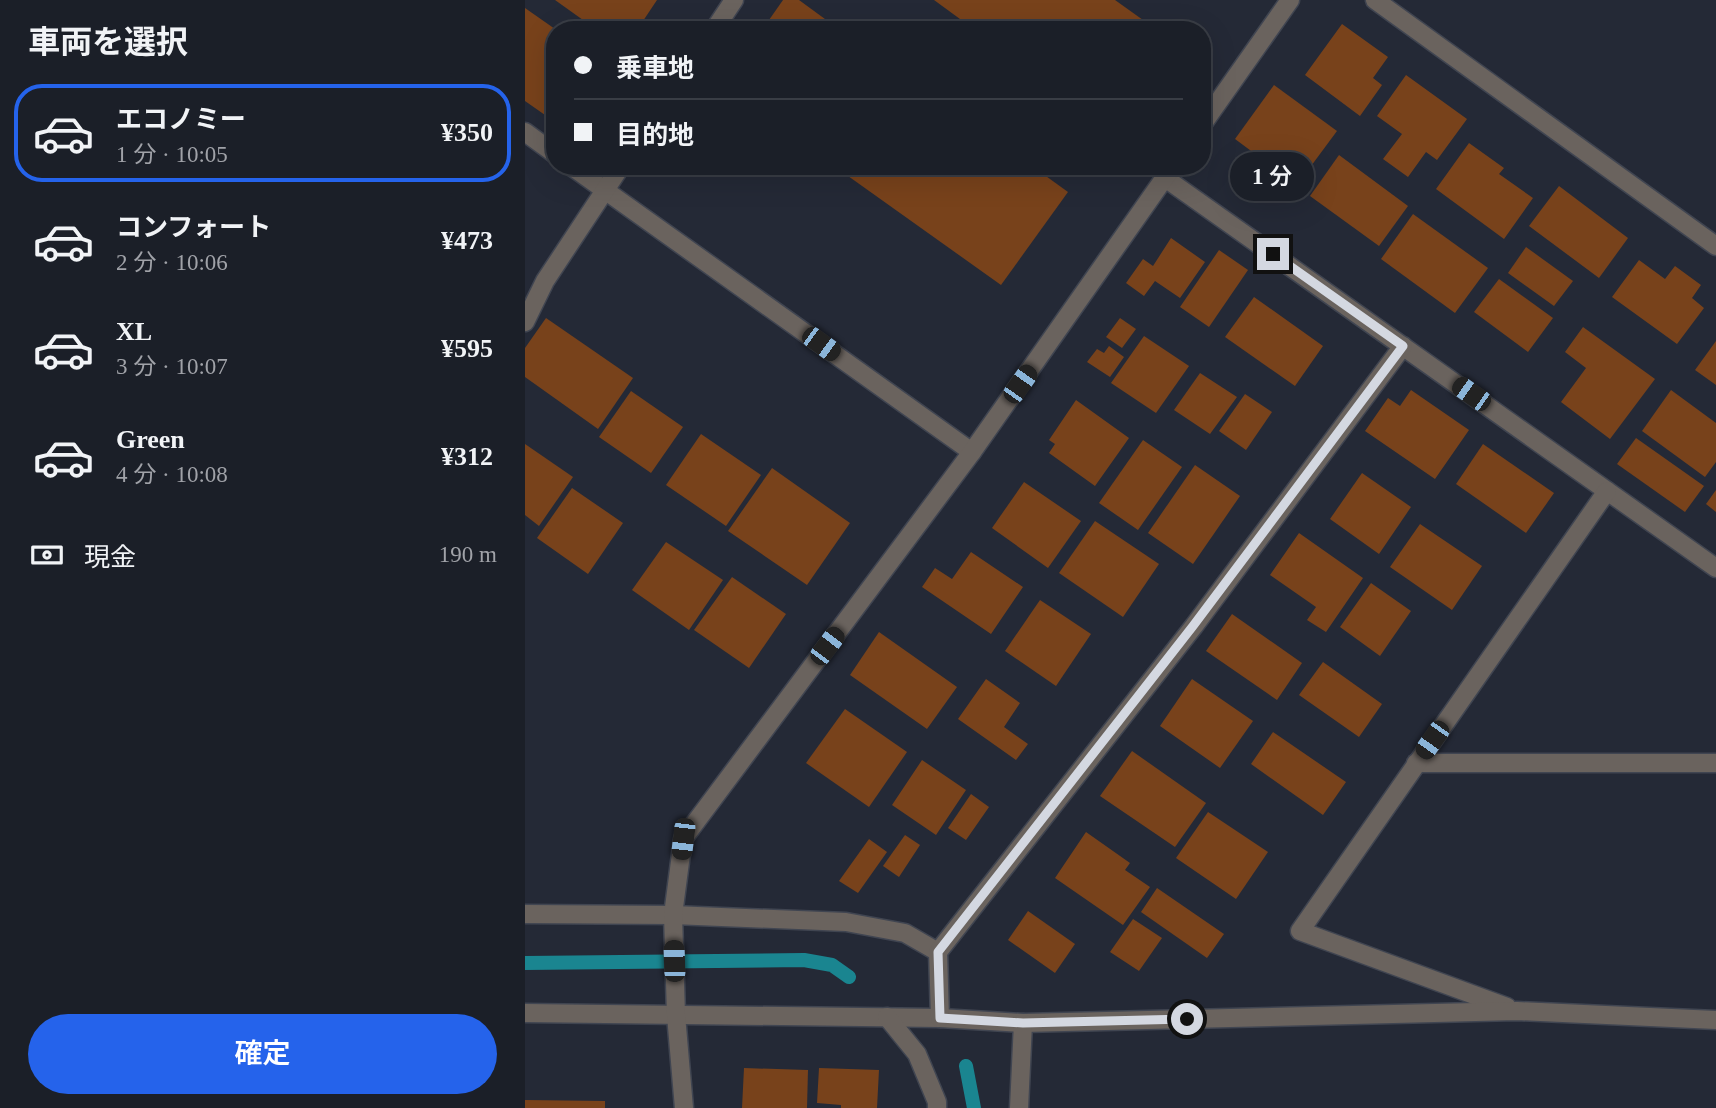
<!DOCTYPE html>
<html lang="ja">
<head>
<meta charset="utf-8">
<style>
	:root { --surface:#1b1f28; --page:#282c34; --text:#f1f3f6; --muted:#a0a2a8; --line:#393d45; --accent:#2563eb }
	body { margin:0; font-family:"Times New Roman","Noto Sans JP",serif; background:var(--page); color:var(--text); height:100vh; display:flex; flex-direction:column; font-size:26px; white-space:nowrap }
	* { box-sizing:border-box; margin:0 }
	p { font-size:23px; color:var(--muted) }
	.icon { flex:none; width:38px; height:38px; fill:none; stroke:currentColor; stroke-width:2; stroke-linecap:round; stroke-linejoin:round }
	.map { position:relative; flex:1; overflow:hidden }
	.side { display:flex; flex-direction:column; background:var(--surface); width:525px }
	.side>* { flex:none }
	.top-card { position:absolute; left:21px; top:21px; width:665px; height:154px; border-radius:28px; box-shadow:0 7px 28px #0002,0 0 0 2px var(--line); display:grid; align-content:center; height:154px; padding:0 28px; background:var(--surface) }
	.end { position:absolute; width:32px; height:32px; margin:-16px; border:9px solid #d4d8e1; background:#111; box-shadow:0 0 0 4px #111 }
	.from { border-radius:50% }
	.bubble { position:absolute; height:49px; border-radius:24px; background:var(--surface); box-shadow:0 7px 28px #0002,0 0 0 2px var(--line); font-size:23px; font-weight:600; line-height:49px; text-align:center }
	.car { position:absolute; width:21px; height:42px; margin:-21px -10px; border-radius:9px; box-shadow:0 0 5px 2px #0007; background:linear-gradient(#222 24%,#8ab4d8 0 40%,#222 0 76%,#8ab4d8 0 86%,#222 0) }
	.top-card b { display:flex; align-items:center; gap:24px; height:66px; font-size:26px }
	.top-card b+b { border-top:2px solid var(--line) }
	.top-card i { width:18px; height:18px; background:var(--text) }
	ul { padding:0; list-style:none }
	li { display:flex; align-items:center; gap:21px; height:98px; margin:0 14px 10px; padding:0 14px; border:4px solid transparent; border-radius:28px }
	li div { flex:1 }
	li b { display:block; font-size:26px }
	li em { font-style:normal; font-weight:600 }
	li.current { border-color:var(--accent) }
	li>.icon { width:63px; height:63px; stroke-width:1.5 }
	h2 { padding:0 28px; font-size:32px; line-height:84px }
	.pay { display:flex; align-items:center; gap:18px; height:77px; padding:0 28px; font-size:26px }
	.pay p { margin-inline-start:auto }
	.action { display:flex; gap:14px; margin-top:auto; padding:14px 28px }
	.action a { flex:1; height:80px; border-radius:42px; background:var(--accent); color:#fff; font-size:28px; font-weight:600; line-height:80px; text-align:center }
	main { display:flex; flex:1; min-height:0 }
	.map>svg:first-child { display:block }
</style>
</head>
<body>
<main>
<section class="side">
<h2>車両を選択</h2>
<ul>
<li class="current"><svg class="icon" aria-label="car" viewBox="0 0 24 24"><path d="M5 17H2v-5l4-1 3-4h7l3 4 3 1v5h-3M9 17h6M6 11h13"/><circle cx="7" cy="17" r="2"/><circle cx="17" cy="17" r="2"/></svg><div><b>エコノミー</b><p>1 分 · 10:05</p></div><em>¥350</em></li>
<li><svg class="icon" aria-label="car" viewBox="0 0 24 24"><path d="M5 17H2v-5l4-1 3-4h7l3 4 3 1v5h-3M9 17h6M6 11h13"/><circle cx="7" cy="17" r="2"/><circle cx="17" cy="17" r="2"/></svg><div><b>コンフォート</b><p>2 分 · 10:06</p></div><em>¥473</em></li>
<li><svg class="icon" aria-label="car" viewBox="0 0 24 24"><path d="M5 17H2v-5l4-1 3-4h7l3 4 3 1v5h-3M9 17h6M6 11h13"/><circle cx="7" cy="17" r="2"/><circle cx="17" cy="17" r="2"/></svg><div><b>XL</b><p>3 分 · 10:07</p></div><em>¥595</em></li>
<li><svg class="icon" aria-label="car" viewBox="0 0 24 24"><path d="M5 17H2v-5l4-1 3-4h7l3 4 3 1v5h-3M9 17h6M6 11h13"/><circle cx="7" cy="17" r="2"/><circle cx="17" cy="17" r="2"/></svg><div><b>Green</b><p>4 分 · 10:08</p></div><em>¥312</em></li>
</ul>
<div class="pay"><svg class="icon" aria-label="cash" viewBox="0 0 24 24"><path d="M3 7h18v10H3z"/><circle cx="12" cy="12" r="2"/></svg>現金<p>190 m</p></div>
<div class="action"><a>確定</a></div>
</section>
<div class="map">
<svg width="1191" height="1108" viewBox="0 0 1191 1108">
	<rect width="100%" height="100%" fill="#242936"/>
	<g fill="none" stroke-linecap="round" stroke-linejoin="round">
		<!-- stream -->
		<g stroke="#1a8590" stroke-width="14">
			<path d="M0,963L279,960L307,965L324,977"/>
			<path d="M441,1066L449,1108"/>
		</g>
	</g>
	<!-- building -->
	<g fill="#78421b">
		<path d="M30,0H132L112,30H72Z"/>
		<path d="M258,0H274L315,30H237Z"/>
		<path d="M409,0H590L632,30H450Z"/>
		<path d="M0,8L30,29V122L0,101Z"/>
		<path d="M817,24L863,57L848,78L857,85L835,116L780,75Z"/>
		<path d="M881,75L942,119L912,160L901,152L883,177L858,159L877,134L852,116Z"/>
		<path d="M749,85L812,131L772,185L710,139Z"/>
		<path d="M944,143L979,168L974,174L1008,198L979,239L911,189Z"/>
		<path d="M814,155L883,206L854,246L785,196Z"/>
		<path d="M309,166H507L543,192L476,285Z"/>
		<path d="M1034,186L1103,238L1074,278L1004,226Z"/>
		<path d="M888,214L963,268L930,313L856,259Z"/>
		<path d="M646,238L680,262L655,298L630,281L619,296L601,283L618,259L628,266Z"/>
		<path d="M1001,247L1048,281L1029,306L983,273Z"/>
		<path d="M694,250L723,270L684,327L655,307Z"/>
		<path d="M1114,260L1140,279L1150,266L1176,285L1167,298L1179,308L1152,344L1087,297Z"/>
		<path d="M974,279L1028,318L1003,352L949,312Z"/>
		<path d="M729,297L798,346L770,386L700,337Z"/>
		<path d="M21,318L108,378L73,429L0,377V348Z"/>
		<path d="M595,318L611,329L597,348L581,337Z"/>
		<path d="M1058,327L1130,379L1085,439L1036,402L1061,368L1040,352Z"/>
		<path d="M619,336L664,366L631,413L586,383Z"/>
		<path d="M1191,341V385L1170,370Z"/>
		<path d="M584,346L599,357L585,377L562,362L572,349L579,353Z"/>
		<path d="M675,373L712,397L685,434L649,410Z"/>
		<path d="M886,390L944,430L910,479L840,431L863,398L875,406Z"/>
		<path d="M1146,390L1191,423V462L1180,477L1117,431Z"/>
		<path d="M106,391L158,427L126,473L74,437Z"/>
		<path d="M720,394L747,412L721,450L694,431Z"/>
		<path d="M551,400L604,438L570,486L524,453L530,444L524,440Z"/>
		<path d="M176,434L236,475L201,526L141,485Z"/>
		<path d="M1111,438L1179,486L1160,512L1092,464Z"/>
		<path d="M618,440L657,467L613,530L574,503Z"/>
		<path d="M0,444L48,477L14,526L0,515Z"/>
		<path d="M958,444L1029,493L1001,533L931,484Z"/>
		<path d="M670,465L715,496L668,564L623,533Z"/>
		<path d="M247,468L325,523L282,585L203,531Z"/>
		<path d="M837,473L886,507L854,554L805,519Z"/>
		<path d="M499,482L556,521L523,568L467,528Z"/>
		<path d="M47,488L98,523L63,574L12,538Z"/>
		<path d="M1191,490V512L1181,504Z"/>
		<path d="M570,521L634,564L598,617L534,573Z"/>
		<path d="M895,524L957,566L927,610L865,567Z"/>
		<path d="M774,533L838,578L801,632L782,620L791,607L745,575Z"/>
		<path d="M141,542L198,580L164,630L107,590Z"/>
		<path d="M446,552L498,587L466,634L397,587L410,568L427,579Z"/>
		<path d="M207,577L261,614L224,668L169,630Z"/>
		<path d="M846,583L886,611L855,656L815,627Z"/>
		<path d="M515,600L566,634L531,686L480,651Z"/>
		<path d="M707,614L777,663L752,700L681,651Z"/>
		<path d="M354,632L432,687L402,729L325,675Z"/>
		<path d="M798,662L857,704L834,737L774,695Z"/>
		<path d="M461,679L495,703L479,727L503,744L491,760L433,719Z"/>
		<path d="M667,679L728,721L695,768L635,726Z"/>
		<path d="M320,709L382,752L344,807L281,763Z"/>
		<path d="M748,732L821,782L798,815L726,764Z"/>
		<path d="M607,751L681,803L650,847L575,796Z"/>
		<path d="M397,760L441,790L411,835L367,805Z"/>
		<path d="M446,794L464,807L441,840L423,828Z"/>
		<path d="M683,812L743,852L711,899L651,858Z"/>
		<path d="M561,832L605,863L600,870L625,887L598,925L530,878Z"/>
		<path d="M380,835L395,845L374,877L358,866Z"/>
		<path d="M344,839L362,852L333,893L314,881Z"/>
		<path d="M632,888L699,934L682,958L616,912Z"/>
		<path d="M503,911L550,944L530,973L483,940Z"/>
		<path d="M608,919L637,938L614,971L585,952Z"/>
		<path d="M219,1068L283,1070L282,1108H217Z"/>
		<path d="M294,1068L354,1070L352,1108H316V1105L292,1103Z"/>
		<path d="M0,1100L80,1101V1108H0Z"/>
	</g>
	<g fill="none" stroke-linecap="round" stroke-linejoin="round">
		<defs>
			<g id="minor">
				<path d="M850,0L1191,246"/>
				<path d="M189,30L209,0"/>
				<path d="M677,125L765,0"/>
				<path d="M0,132L30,154"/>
				<path d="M46,166L447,452"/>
				<path d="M640,178L1191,568"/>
				<path d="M0,322L20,281L96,166"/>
				<path d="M891,763H1191"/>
				<path d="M0,914L148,915L321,922L380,933L413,952"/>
				<path d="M982,1007L775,931L1082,491"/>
				<path d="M0,1013L415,1018L498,1023L992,1011L1191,1020"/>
				<path d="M362,1017L392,1054L412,1102V1108"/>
				<path d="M415,1018L413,952L669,626L878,346"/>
				<path d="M159,1108L151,1015L148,915L158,839L447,452L648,166"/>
				<path d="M494,1108L498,1023"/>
			</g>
		</defs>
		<!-- minor casing -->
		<use href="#minor" stroke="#404551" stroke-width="21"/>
		<!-- minor -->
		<use href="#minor" stroke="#6a635e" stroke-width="18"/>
	</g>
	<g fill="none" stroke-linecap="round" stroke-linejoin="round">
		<!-- route -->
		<path stroke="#d4d8e1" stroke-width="9" d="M662,1019L498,1023L415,1018L413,952L668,626L878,346L748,254"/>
	</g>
</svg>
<i class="end from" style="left:662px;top:1019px"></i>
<i class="end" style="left:748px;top:254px"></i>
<div class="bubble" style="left:705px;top:152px;width:84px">1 分</div>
<i class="car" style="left:296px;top:344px;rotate:126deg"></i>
<i class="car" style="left:495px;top:384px;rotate:35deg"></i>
<i class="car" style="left:946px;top:394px;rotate:305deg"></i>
<i class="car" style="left:302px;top:646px;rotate:37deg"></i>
<i class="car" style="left:907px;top:740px;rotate:215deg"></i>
<i class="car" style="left:158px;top:839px;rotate:187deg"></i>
<i class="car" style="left:149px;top:961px;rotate:358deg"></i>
<div class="top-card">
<b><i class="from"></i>乗車地</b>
<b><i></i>目的地</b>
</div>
</div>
</main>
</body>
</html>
